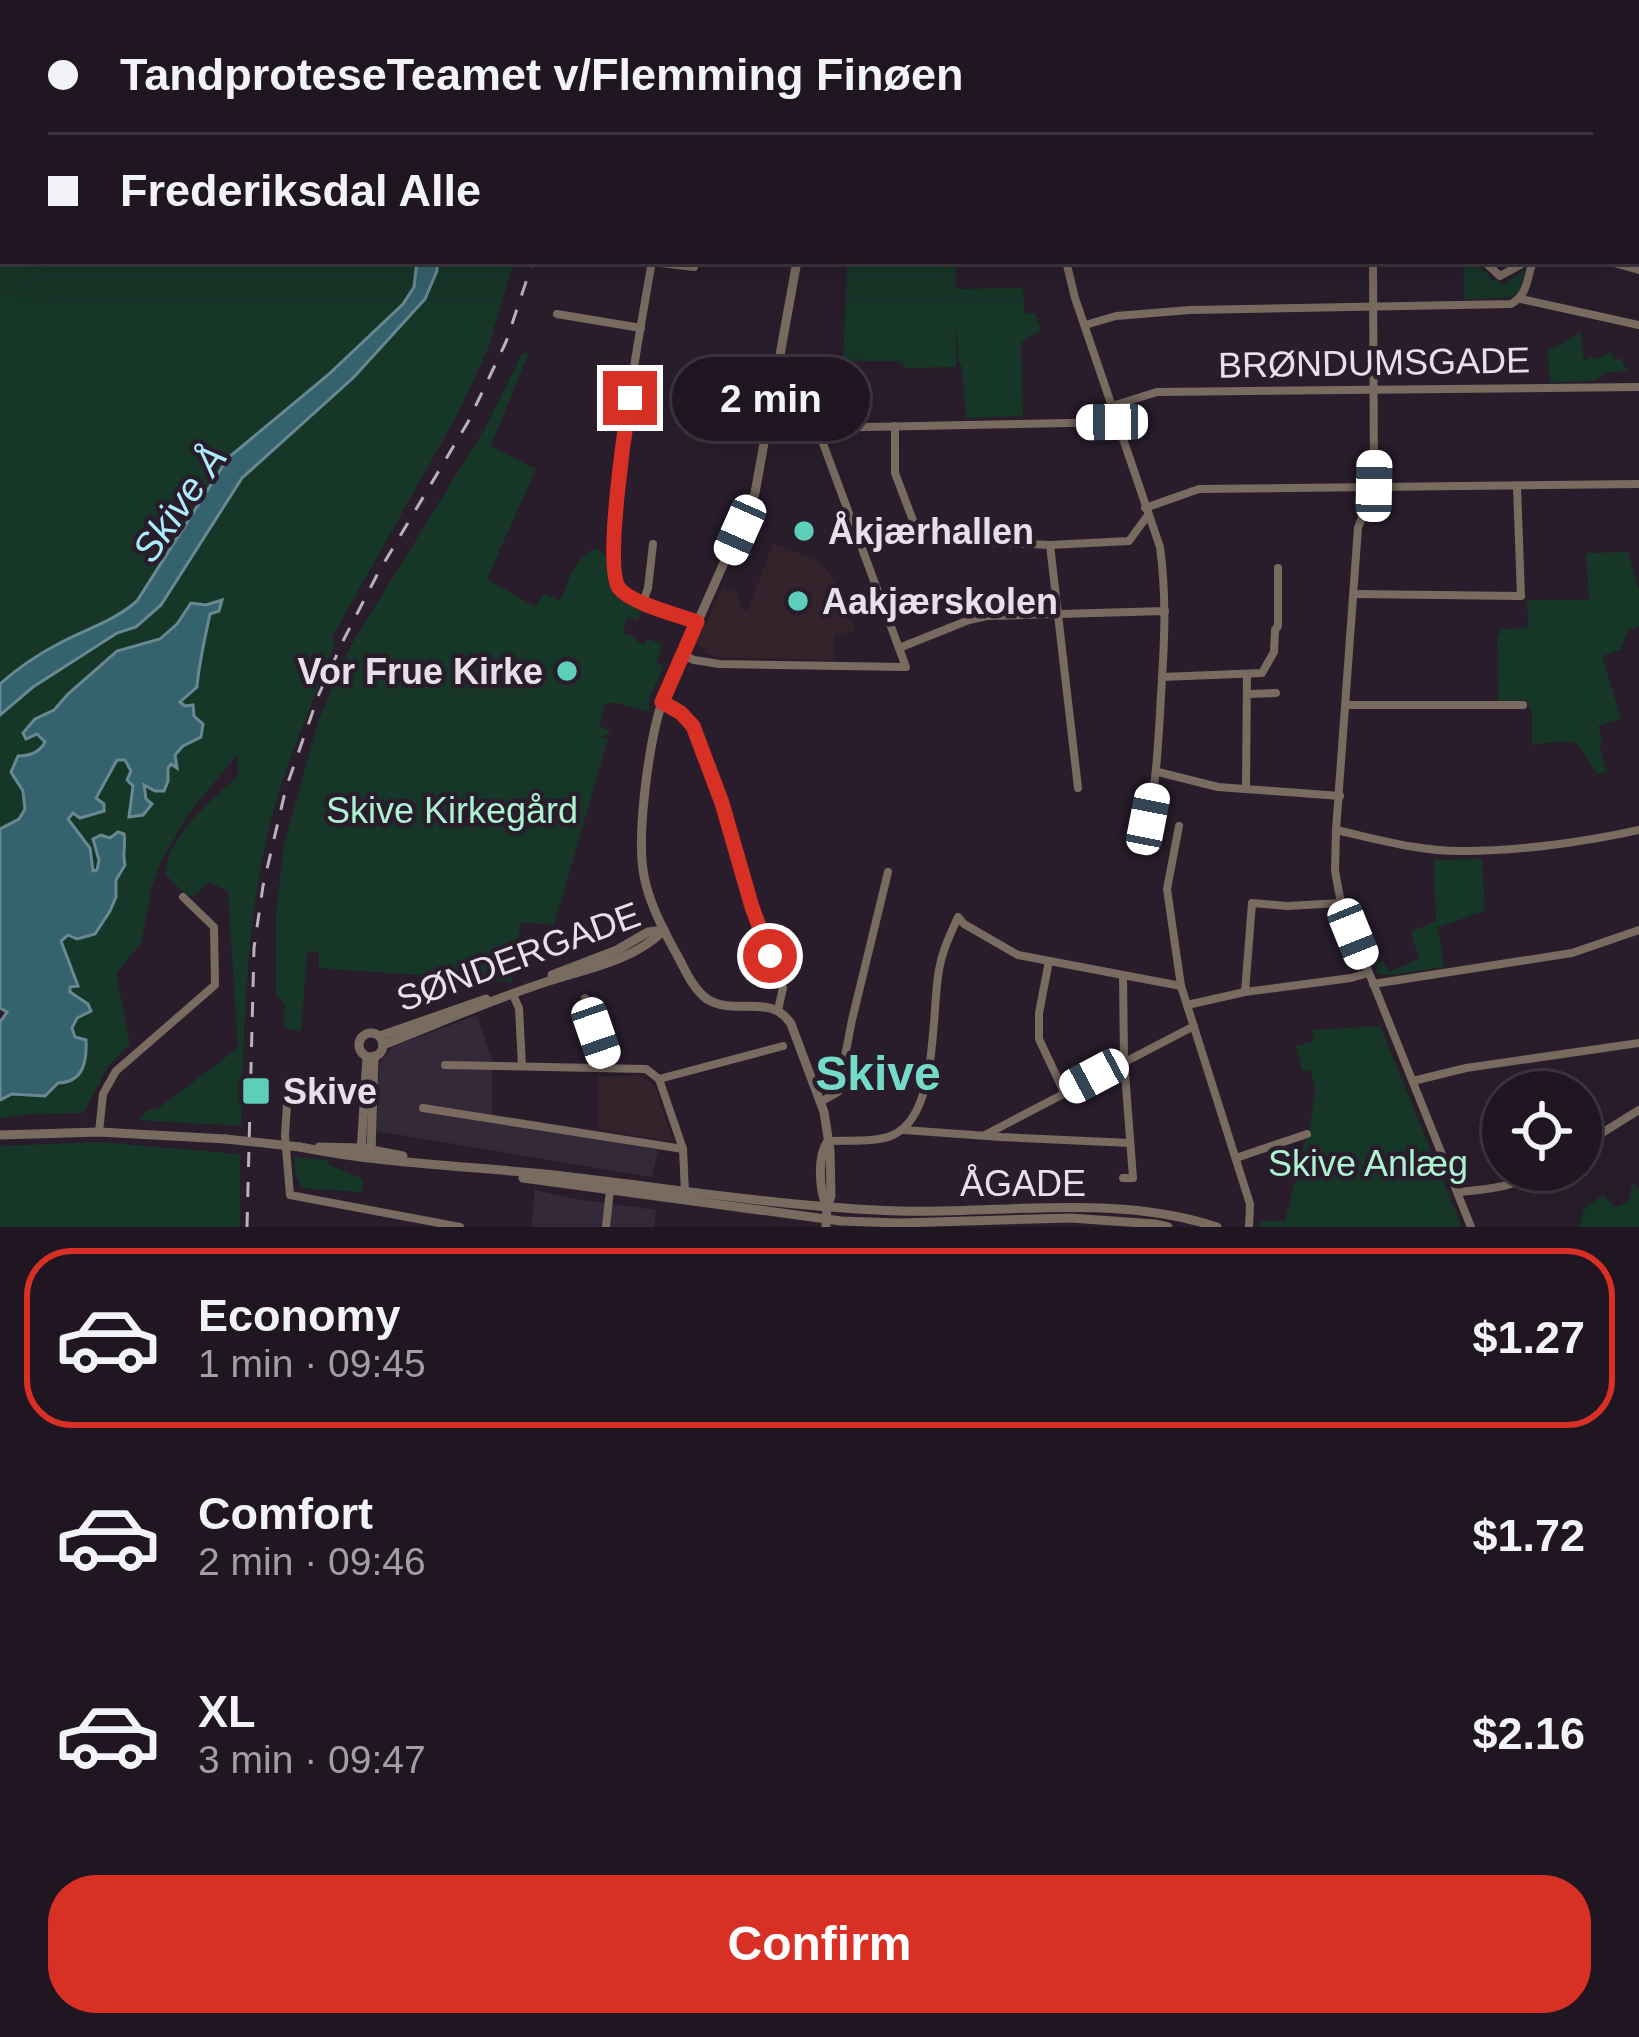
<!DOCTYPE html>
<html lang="en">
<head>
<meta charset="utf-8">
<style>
	:root { --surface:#1f1621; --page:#271f2a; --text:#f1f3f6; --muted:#a19fa5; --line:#3c353f; --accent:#d93025 }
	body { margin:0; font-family:Arial,sans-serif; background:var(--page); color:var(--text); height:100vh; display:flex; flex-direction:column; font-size:45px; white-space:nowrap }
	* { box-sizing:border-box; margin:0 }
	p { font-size:39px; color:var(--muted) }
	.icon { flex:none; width:66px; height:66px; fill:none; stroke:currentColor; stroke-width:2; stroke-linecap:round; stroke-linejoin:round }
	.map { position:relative; height:1227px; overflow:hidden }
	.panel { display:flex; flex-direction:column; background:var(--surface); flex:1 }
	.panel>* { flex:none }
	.top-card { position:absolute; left:0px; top:0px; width:1641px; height:264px; box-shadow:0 12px 48px #0002,0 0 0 3px var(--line); display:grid; align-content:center; height:264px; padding:0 48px; background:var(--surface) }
	.controls { position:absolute; left:1482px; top:1071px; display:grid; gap:24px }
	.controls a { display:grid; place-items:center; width:120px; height:120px; border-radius:50%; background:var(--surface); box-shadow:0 12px 48px #0002,0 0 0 3px var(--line); font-size:60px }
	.end { position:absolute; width:54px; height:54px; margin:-27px; border:15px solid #d93025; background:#fff; box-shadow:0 0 0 6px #fff }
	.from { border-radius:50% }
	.bubble { position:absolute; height:84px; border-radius:42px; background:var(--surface); box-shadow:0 12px 48px #0002,0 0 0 3px var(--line); font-size:39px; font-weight:600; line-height:84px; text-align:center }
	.car { position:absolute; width:36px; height:72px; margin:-36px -18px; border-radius:15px; box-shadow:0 0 9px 3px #0007; background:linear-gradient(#fff 24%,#345 0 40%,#fff 0 76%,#345 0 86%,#fff 0) }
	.top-card b { display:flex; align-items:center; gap:42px; height:114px; font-size:45px }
	.top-card b+b { border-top:3px solid var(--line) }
	.top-card i { width:30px; height:30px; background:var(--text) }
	ul { padding:21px 0 0; list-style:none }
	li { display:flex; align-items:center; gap:36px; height:180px; margin:0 24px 18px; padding:0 24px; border:6px solid transparent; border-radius:48px }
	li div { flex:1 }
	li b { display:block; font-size:45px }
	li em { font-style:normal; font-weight:600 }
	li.active { border-color:var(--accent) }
	li>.icon { width:108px; height:108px; stroke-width:1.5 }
	.primary-button { display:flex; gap:24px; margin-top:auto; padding:24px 48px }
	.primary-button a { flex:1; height:138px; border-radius:48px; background:var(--accent); color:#fff; font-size:48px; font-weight:600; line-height:138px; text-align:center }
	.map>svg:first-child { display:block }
</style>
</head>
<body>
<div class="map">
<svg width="1639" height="1227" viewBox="0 0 1639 1227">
	<rect width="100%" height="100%" fill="#291d2c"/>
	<!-- commercial -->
	<g fill="#332938">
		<path d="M477,1015L492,1060V1119L658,1150L652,1177L377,1131L379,1064L392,1047Z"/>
		<path d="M535,1190L575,1199L656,1210L654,1227H531Z"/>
	</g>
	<!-- education -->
	<g fill="#35232c">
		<path d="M773,543L822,563L841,591L855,632L835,634L833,660L721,657L705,653V649L699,646L697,643L723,587L739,594L737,598L742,601L739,608L748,611Z"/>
		<path d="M598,1076H640L655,1086L672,1139L668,1141L599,1129Z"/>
	</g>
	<!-- green -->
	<g fill="#163628">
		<path d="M0,0H520V3H3V261H514L488,349L456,417L332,637L335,644C315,698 290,752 274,808C246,912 244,1019 241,1126L139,1120L147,1110L157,1109L238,1048L228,891L208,882L195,895L187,896L166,875C165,837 212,800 238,776V754L189,813L161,862L152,886L141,943L116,973L130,1044L108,1066L84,1113L31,1114L0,1118V1100L12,1094L45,1096C61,1082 77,1049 72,1028L88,1004L70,992L60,941L68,935L77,939C119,926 107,894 125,865L99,860L97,870L93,871L90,848L67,820L73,812L96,799L117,759L125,760C135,779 129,782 146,799L143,784L154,791L164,790L168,781V768L183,746L194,716L179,702L197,687C199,661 205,638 211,613L206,605L191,604C182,616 173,632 160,639C146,646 128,645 115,653C85,672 67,705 35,719L37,734L45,742L41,749L26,756L23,791L25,809L19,819L0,829Z"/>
		<path d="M847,261H955L956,289L1023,288L1025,313L1036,314L1041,330L1021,343L1023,416L966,418L962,367L958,361L957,316L956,367L906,368L899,361H843Z"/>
		<path d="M1463,261C1475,261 1486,271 1492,280H1500L1499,285H1502L1522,272L1527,263L1519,291L1514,297L1464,300Z"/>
		<path d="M1581,331L1583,356L1586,361L1591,357L1597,359L1612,351L1613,359H1621L1627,371L1607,372L1593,381L1550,382L1548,351L1551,347L1555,348Z"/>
		<path d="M529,352L491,446L536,469L487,579L535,607L544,594L560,601C570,580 573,559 594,549C616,553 606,575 613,592L642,608L638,620L627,618L623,633L635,637L636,641L645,644L647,639L662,644L656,663L664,666L649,698V712L616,703H605L599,726L608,730L610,735L601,736L608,739L554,925L521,922L512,982L319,968V952L307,951L301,1032L283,1027L285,1004L276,995V913L284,845L318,722L350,647L485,428L522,354Z"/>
		<path d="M1628,552L1639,590V626L1628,631L1621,649L1602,656L1621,719L1598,726L1603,744L1599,746L1607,771L1597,774L1578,744L1565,741L1532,745V714L1526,700L1498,701L1497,638L1501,630L1528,627L1527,600H1589L1586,553Z"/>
		<path d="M1482,859L1485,911L1438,927L1444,967L1389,975L1378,973L1348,898L1353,897L1378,962L1383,961L1389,972L1419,959L1411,932L1436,921L1434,860Z"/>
		<path d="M1380,1026L1462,1227H1258L1262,1221H1285L1305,1140L1309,1134L1315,1090L1311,1070L1302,1071L1296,1046L1314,1041L1312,1030Z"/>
		<path d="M98,1142L240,1154V1227H0V1146Z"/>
		<path d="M294,1157L327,1160V1164L363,1179L362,1192L302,1188L295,1173Z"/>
		<path d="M1632,1183L1639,1189V1227H1579L1584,1208L1603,1195L1616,1207L1629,1201Z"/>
	</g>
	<!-- water -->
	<g fill="#34626d" stroke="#6a8892" stroke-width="3">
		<path d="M417,261H437V271L425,299L354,377L242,478L161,605L136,627L117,633L33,687L0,715V684C18,668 37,655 58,644C85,629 113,622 137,601L228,458L328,375L403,304L414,287Z"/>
		<path d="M222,600L219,611L210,614C205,638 199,662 197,687L180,702L185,706L193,705L194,716L203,724L201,737L183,746L175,755L177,768L171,764L168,768V781L164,791H155L144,785L146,799L152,804L143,815L129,817L133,786L127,780L131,771L125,760H117L96,798L104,804V811L80,818L73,813L68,819L90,848L93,871L97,870L99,860L93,839L101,835L110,838L118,832L124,834C126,846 122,854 125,865L116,880V897L110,911L95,934L77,939L68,935L61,941L78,986L70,987V992L88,1004L91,1011L77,1018L72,1028L75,1037L86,1040C87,1061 84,1082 58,1083L45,1096L12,1094L0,1100V1022L7,1012L0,1008V829L19,819L25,809L23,791L11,772L18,756C30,756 40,752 45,742L37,734L26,739L23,733L35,719L54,710L68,694L117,651L160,639L177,624L191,603L206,605Z"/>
	</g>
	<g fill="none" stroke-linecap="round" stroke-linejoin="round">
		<!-- minor -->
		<g stroke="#7a6b61" stroke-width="8">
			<path d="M649,0L650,3"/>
			<path d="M965,0L967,3"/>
			<path d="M1032,0V3"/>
			<path d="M1315,0L1317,3"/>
			<path d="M1245,3L1250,0"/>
			<path d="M1638,169H1639"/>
			<path d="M652,261C644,308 596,564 620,590C634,604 678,615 697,622"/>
			<path d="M1066,261L1075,298L1160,547C1166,592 1165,633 1162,678C1159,727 1158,770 1149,819"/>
			<path d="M1373,261L1374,486L1358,528L1336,830L1335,871L1341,903L1471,1227"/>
			<path d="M1484,261L1500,276L1527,261"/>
			<path d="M1607,261L1639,270"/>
			<path d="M652,262L694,267"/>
			<path d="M1521,299L1639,325"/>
			<path d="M557,314L641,328"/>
			<path d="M1085,325L1116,316L1190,310L1511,304C1528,295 1527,277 1533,261"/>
			<path d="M1112,406L1157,392L1639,387"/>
			<path d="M895,426V473L920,539L1050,545L1129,541L1148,515"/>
			<path d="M817,428L1118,422"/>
			<path d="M1145,508L1199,489L1639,484"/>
			<path d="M1050,545L1078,788"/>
			<path d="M1354,594L1521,596L1517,486"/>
			<path d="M643,602L648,588L653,544"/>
			<path d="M899,648L969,620L987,616L1165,611"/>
			<path d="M683,655L694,660L719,664L906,667L798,376L780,367"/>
			<path d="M1162,677L1262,673L1274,652L1275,630L1278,626V568"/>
			<path d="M1247,694L1276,693"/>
			<path d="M662,702L681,713L693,726L722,803L752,907L783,988L778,1010"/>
			<path d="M1346,705H1523"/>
			<path d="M1158,772L1218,787L1340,796"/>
			<path d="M1246,788L1247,674"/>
			<path d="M1179,826L1167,889L1181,986L1250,1204L1249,1227"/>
			<path d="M1336,830C1377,839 1421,852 1464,851C1518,851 1586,842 1639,830"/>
			<path d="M1049,961L1039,1013V1039L1064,1092"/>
			<path d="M1123,975L1124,1060L1133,1178H1123"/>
			<path d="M1373,984L1572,953L1639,930"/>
			<path d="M1245,992L1252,903L1287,906L1341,903"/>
			<path d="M513,995L519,1008L522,1066"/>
			<path d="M585,998L609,1068"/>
			<path d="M1187,1005L1245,992L1351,978L1368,973"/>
			<path d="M445,1065L646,1069L659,1079L783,1046"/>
			<path d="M659,1079L683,1149L685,1193"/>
			<path d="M1413,1081L1466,1068L1639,1043"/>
			<path d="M822,1101L838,1092L852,1020L888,872"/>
			<path d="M287,1104L285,1136L290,1195L460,1227"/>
			<path d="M423,1108L683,1149"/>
			<path d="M904,1130L1001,1137L1130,1143"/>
			<path d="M99,1132L103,1094L116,1071L215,985L214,927L183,897"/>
			<path d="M985,1135L1194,1026"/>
			<path d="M828,1141C848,1140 875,1143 893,1135C939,1115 931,1012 939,970C942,951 950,935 958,917L964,924L1018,955L1181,986"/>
			<path d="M1581,1146L1639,1110"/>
			<path d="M1236,1158L1307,1134"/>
			<path d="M1459,1192C1490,1189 1515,1187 1543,1170"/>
			<path d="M606,1227L610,1190"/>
		</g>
		<!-- tertiary -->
		<g stroke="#7a6b61" stroke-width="9">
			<path d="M811,3V0"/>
			<path d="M1129,3L1131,0"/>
			<path d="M797,261L755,493L662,702C649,742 636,835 644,876C649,903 663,930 676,953C685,969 692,988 707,999C735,1017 771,992 791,1024L824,1112L830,1150L831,1196L827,1207L826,1227"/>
			<path d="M552,975L617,950L648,932L664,930"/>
			<circle cx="371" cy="1045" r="12"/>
			<path d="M380,1036L486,999"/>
			<path d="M383,1045C439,1023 495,998 552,980C591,968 634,960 664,930"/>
			<path d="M0,1135L99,1132L226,1139"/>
			<path d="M300,1147C384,1164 469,1166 554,1175C669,1188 784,1207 899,1211C1004,1214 1115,1193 1217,1227"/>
			<path d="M319,1147L361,1148L403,1156"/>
			<path d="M361,1152L367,1057"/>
			<path d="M371,1153L374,1056"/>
			<path d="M523,1178L841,1221L900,1223L1071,1218L1155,1224L1168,1227"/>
			<path d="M827,1207C819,1190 817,1156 828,1141"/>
		</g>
		<!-- rail -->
		<g stroke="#bab1bc" stroke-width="3" stroke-dasharray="15 15" stroke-linecap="butt">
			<path d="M547,0V3"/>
			<path d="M247,1227L254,948L263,886L286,788L319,694L344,639L378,573L468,422L506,342L533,261"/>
		</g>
		<!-- tertiary-bridge -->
		<path stroke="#7a6b61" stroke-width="9" d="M226,1139L300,1147"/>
	</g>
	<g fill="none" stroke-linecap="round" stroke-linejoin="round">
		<!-- route -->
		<path stroke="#d93025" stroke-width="15" d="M630,398C625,428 604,567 619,588C630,603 678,615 697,622L662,702L681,713L693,726L722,803L752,907L770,956"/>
	</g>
	<!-- markers -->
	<g fill="#5cceba" stroke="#291d2c" stroke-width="4.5">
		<circle cx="804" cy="531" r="12"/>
		<circle cx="798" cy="601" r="12"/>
		<circle cx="567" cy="671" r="12"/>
		<rect x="241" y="1076" width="30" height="30" rx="6"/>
	</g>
	<g text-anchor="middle" stroke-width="9" stroke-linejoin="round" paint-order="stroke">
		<!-- street labels -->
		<g font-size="36" fill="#e7dfe9" stroke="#291d2c">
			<text transform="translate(1374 362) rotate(-1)" y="13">BRØNDUMSGADE</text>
			<text transform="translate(518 956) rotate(-20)" y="13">SØNDERGADE</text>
			<text x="1023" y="1196">ÅGADE</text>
		</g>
		<!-- poi labels -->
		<g font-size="36" font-weight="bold" fill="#e7dfe9" stroke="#291d2c" text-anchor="start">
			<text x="828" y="544">Åkjærhallen</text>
			<text x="822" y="614">Aakjærskolen</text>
			<text x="543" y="684" text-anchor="end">Vor Frue Kirke</text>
			<text x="283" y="1104">Skive</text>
		</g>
		<!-- park labels -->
		<g font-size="36" fill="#aef3d1" stroke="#291d2c">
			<text x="452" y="823">Skive Kirkegård</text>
			<text x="1368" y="1176">Skive Anlæg</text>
		</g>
		<!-- water labels -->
		<g font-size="39" font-style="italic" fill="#abebfa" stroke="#291d2c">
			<text transform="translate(179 503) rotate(-55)" y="14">Skive Å</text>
		</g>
		<!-- district labels -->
		<g font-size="48" font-weight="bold" fill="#75dbc9" stroke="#291d2c">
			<text x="878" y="1090">Skive</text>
		</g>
	</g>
</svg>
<div class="controls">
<a><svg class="icon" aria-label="locate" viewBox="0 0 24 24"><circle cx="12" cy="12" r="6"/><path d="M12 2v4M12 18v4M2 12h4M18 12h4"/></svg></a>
</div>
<i class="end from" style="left:770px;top:956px"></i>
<i class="end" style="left:630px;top:398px"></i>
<div class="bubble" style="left:672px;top:357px;width:198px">2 min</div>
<i class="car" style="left:1112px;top:422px;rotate:269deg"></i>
<i class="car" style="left:1374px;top:486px;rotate:1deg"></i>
<i class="car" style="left:740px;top:530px;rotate:204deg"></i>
<i class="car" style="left:1148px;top:819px;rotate:11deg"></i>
<i class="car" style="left:1353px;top:934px;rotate:158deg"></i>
<i class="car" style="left:596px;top:1033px;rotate:161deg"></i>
<i class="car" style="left:1094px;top:1076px;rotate:242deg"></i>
<div class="top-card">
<b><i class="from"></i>TandproteseTeamet v/Flemming Finøen</b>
<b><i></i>Frederiksdal Alle</b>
</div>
</div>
<section class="panel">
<ul>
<li class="active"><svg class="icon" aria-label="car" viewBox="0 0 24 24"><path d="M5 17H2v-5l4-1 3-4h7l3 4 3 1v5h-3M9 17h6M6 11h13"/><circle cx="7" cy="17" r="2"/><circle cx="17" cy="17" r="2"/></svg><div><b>Economy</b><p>1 min · 09:45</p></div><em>$1.27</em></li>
<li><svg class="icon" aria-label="car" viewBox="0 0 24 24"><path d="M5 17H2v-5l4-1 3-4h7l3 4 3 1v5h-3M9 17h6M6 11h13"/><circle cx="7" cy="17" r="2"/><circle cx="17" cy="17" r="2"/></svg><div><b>Comfort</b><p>2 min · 09:46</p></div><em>$1.72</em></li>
<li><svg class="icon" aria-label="car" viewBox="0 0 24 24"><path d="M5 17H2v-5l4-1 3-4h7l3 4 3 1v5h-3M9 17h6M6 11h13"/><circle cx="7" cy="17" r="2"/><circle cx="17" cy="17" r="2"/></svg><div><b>XL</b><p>3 min · 09:47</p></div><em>$2.16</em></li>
</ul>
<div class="primary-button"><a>Confirm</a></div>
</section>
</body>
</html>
